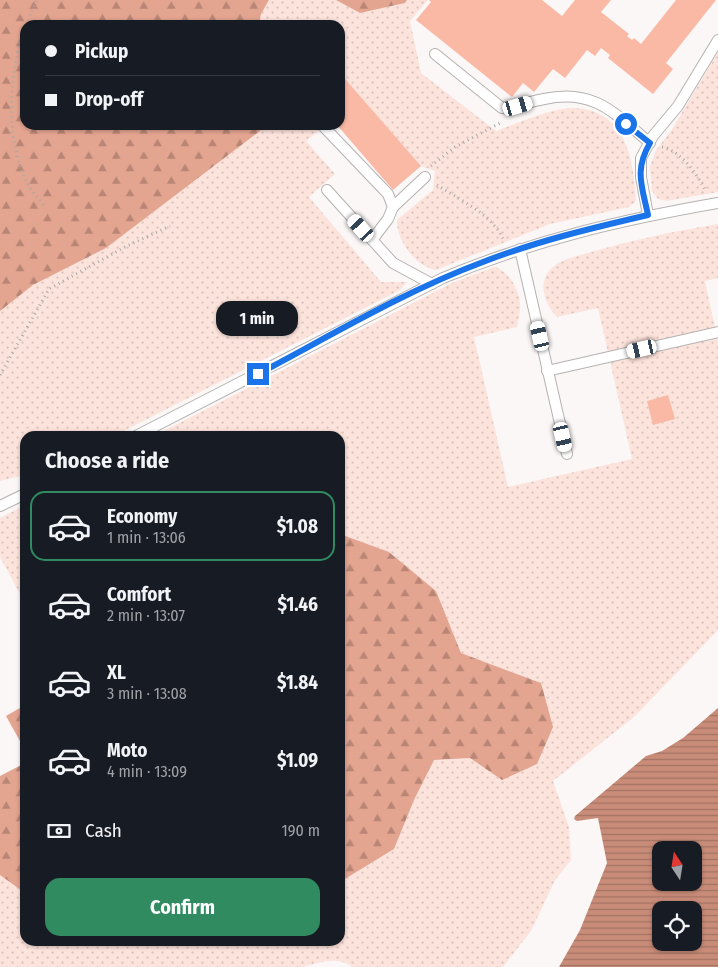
<!DOCTYPE html>
<html lang="en">
<head>
<meta charset="utf-8">
<style>
	:root { --surface:#171b24; --page:#20242c; --text:#f1f3f6; --muted:#9ea1a6; --line:#363941; --accent:#308b61 }
	body { margin:0; font-family:"Fira Sans Condensed",sans-serif; background:var(--page); color:var(--text); height:100vh; display:flex; flex-direction:column; font-size:19px; white-space:nowrap }
	* { box-sizing:border-box; margin:0 }
	p { font-size:16px; color:var(--muted) }
	.icon { flex:none; width:28px; height:28px; fill:none; stroke:currentColor; stroke-width:2; stroke-linecap:round; stroke-linejoin:round }
	.map { position:relative; flex:1; overflow:hidden }
	.details { position:absolute; left:20px; top:431px; width:325px; height:515px; display:flex; flex-direction:column; background:var(--surface); border-radius:15px; box-shadow:0 1px 4px #0004 }
	.details>* { flex:none }
	.banner { position:absolute; left:20px; top:20px; width:325px; height:110px; border-radius:15px; box-shadow:0 1px 4px #0004; display:grid; align-content:center; height:110px; padding:0 25px; background:var(--surface) }
	.needle { width:32px; rotate:348deg }
	.fabs { position:absolute; left:652px; top:841px; display:grid; gap:10px }
	.fabs a { display:grid; place-items:center; width:50px; height:50px; border-radius:10px; background:var(--surface); box-shadow:0 1px 4px #0004; font-size:25px }
	.end { position:absolute; width:22px; height:22px; margin:-11px; border:6px solid #1a73e8; background:#fff; box-shadow:0 0 0 2px #fff }
	.from { border-radius:50% }
	.bubble { position:absolute; height:35px; border-radius:15px; background:var(--surface); box-shadow:0 1px 4px #0004; font-size:16px; font-weight:700; line-height:35px; text-align:center }
	.car { position:absolute; width:15px; height:30px; margin:-15px -8px; border-radius:6px; box-shadow:0 0 4px 1px #0007; background:linear-gradient(#fff 24%,#345 0 40%,#fff 0 76%,#345 0 86%,#fff 0) }
	.banner b { display:flex; align-items:center; gap:18px; height:48px; font-size:19px }
	.banner b+b { border-top:1px solid var(--line) }
	.banner i { width:12px; height:12px; background:var(--text) }
	ul { padding:0; list-style:none }
	li { display:flex; align-items:center; gap:15px; height:70px; margin:0 10px 8px; padding:0 15px; border:2px solid transparent; border-radius:15px }
	li div { flex:1 }
	li b { display:block; font-size:19px }
	li em { font-style:normal; font-weight:700 }
	li.selected { border-color:var(--accent) }
	li>.icon { width:45px; height:45px; stroke-width:1.5 }
	h2 { padding:0 25px; font-size:22px; line-height:60px }
	.pay { display:flex; align-items:center; gap:12px; height:55px; padding:0 25px; font-size:19px }
	.pay p { margin-inline-start:auto }
	.cta { display:flex; gap:10px; margin-top:auto; padding:10px 25px }
	.cta a { flex:1; height:58px; border-radius:15px; background:var(--accent); color:#fff; font-size:20px; font-weight:700; line-height:58px; text-align:center }
	.map>svg:first-child { display:block }
</style>
</head>
<body>
<div class="map">
<svg width="718" height="967" viewBox="0 0 718 967">
	<defs>
		<pattern id="grass-dots" width="8" height="8" patternUnits="userSpaceOnUse" patternTransform="scale(1.25)"><rect width="8" height="8" fill="#fce3db"/><path d="M2 2h.1M6 6h.1" fill="none" stroke="#d9c3bd" stroke-width="1.8" stroke-linecap="round"/></pattern>
		<pattern id="forest-firs" width="22" height="20" patternUnits="userSpaceOnUse" patternTransform="scale(1.25)"><rect width="22" height="20" fill="#e3a490"/><path d="M5 1l3.5 6h-7zM16 11l3.5 6h-7z" fill="#b98676"/></pattern>
		<pattern id="water-rules" width="6" height="5" patternUnits="userSpaceOnUse" patternTransform="scale(1.25)"><rect width="6" height="5" fill="#c98c78"/><path d="M0 2.5h6" fill="none" stroke="#a47363"/></pattern>
	</defs>
	<rect width="100%" height="100%" fill="#fbf7f6"/>
	<!-- grass -->
	<g fill="url(#grass-dots)">
		<path d="M269,0H336L360,13L405,3L407,0H428L410,21L421,73L496,131C519,123 560,103 584,109C628,117 634,164 636,201L629,207L550,224L436,270C415,266 396,240 397,220L433,190L435,171L421,166L340,73V25H299L294,19L287,25H259L261,14Z"/>
		<path d="M718,52V192L666,201L658,199L652,191L650,166L656,150L671,131Z"/>
		<path d="M263,125H326L306,141L335,174L309,197L381,282H407L400,290L114,436H25V475L0,481V311L33,285L106,248L260,131Z"/>
		<path d="M718,224V278L705,281L718,342V630L634,717L553,781L569,827L571,860L555,880L531,931L503,967H352C339,956 319,962 304,967H0V875L25,893V941H340V882L394,849L414,800L434,760L470,758L502,780L541,683L461,653L436,591L389,552L340,534V436H154L452,283L494,267C509,270 521,292 520,307C520,314 518,320 517,327L474,337L508,487L632,459L598,308L557,317C545,305 536,281 553,267C563,258 579,256 591,252C633,240 675,231 718,224Z"/>
		<path d="M25,505V603L0,557V518Z"/>
	</g>
	<!-- forest -->
	<g fill="url(#forest-firs)">
		<path d="M0,0H269L261,14L259,25H25V125H263L260,131L106,248L33,285L0,311Z"/>
		<path d="M336,0H407L405,3L360,13Z"/>
		<path d="M340,534L389,552L436,591L461,653L541,683L553,727L537,764L502,780L470,758L434,760L414,800L394,849L340,882Z"/>
		<path d="M25,705V750L6,716Z"/>
		<path d="M25,763V893L0,875V776Z"/>
	</g>
	<!-- water -->
	<path fill="url(#water-rules)" fill-rule="evenodd" d="M718,708V967H559L580,930L607,863L598,818L577,821L574,819L575,816L646,756L662,751L683,738ZM661,850H694V882H661ZM661,910H694V942H661Z"/>
	<!-- building -->
	<g fill="#fab9a5">
		<path d="M429,0H542L562,16L575,0H611L601,12L629,34L627,36L632,40L634,38L641,44L676,0H716L666,63L673,69L653,94L608,58L610,55L601,48L595,56L587,50L565,78L553,69L534,92L523,83L512,97L416,20L431,2Z"/>
		<path d="M340,73L421,166L393,190L337,125H340Z"/>
		<path d="M668,395L675,419L653,425L647,401Z"/>
	</g>
	<g fill="none" stroke-linecap="round" stroke-linejoin="round">
		<defs>
			<g id="lane">
				<path d="M435,54L502,108C516,106 529,102 544,99C594,88 614,113 650,143"/>
				<path d="M324,127L388,194L393,207L388,219L372,240"/>
				<path d="M327,190L393,263L432,284"/>
				<path d="M393,207L425,177"/>
				<path d="M648,215L641,177V158L653,136L678,106L718,40"/>
				<path d="M520,249L567,454"/>
				<path d="M547,371L718,332"/>
				<path d="M136,436L443,278C534,240 621,220 718,203"/>
				<path d="M0,506L25,494"/>
			</g>
		</defs>
		<!-- lane casing -->
		<use href="#lane" stroke="#b5b2b1" stroke-width="12"/>
		<!-- path -->
		<g stroke="#aaa8a7" stroke-width="3" stroke-dasharray="1 4" stroke-linecap="butt">
			<path d="M26,25L37,0"/>
			<path d="M25,28C8,69 5,147 29,186C33,193 40,200 46,207"/>
			<path d="M662,147C683,152 696,174 706,191"/>
			<path d="M431,166L455,147L502,122"/>
			<path d="M437,185C458,199 494,215 504,241"/>
			<path d="M0,375L49,289L125,247L170,226"/>
		</g>
		<!-- lane -->
		<use href="#lane" stroke="#fff" stroke-width="10"/>
	</g>
	<g fill="none" stroke-linecap="round" stroke-linejoin="round">
		<!-- route -->
		<path stroke="#1a73e8" stroke-width="6" d="M258,374C332,335 405,291 483,262C537,241 592,228 648,215C642,186 634,170 650,143L626,124"/>
	</g>
</svg>
<div class="fabs">
<a><svg class="needle" viewBox="-14 -14 28 28"><path d="M0-13l5 13h-10z" fill="#e53935"/><path d="M0 13l5-13h-10z" fill="#9ea1a6"/></svg></a>
<a><svg class="icon" aria-label="locate" viewBox="0 0 24 24"><circle cx="12" cy="12" r="6"/><path d="M12 2v4M12 18v4M2 12h4M18 12h4"/></svg></a>
</div>
<i class="end from" style="left:626px;top:124px"></i>
<i class="end" style="left:258px;top:374px"></i>
<div class="bubble" style="left:216px;top:301px;width:82px">1 min</div>
<i class="car" style="left:518px;top:106px;rotate:74deg"></i>
<i class="car" style="left:361px;top:228px;rotate:318deg"></i>
<i class="car" style="left:540px;top:336px;rotate:347deg"></i>
<i class="car" style="left:642px;top:349px;rotate:257deg"></i>
<i class="car" style="left:563px;top:437px;rotate:167deg"></i>
<div class="banner">
<b><i class="from"></i>Pickup</b>
<b><i></i>Drop-off</b>
</div>
<section class="details">
<h2>Choose a ride</h2>
<ul>
<li class="selected"><svg class="icon" aria-label="car" viewBox="0 0 24 24"><path d="M5 17H2v-5l4-1 3-4h7l3 4 3 1v5h-3M9 17h6M6 11h13"/><circle cx="7" cy="17" r="2"/><circle cx="17" cy="17" r="2"/></svg><div><b>Economy</b><p>1 min · 13:06</p></div><em>$1.08</em></li>
<li><svg class="icon" aria-label="car" viewBox="0 0 24 24"><path d="M5 17H2v-5l4-1 3-4h7l3 4 3 1v5h-3M9 17h6M6 11h13"/><circle cx="7" cy="17" r="2"/><circle cx="17" cy="17" r="2"/></svg><div><b>Comfort</b><p>2 min · 13:07</p></div><em>$1.46</em></li>
<li><svg class="icon" aria-label="car" viewBox="0 0 24 24"><path d="M5 17H2v-5l4-1 3-4h7l3 4 3 1v5h-3M9 17h6M6 11h13"/><circle cx="7" cy="17" r="2"/><circle cx="17" cy="17" r="2"/></svg><div><b>XL</b><p>3 min · 13:08</p></div><em>$1.84</em></li>
<li><svg class="icon" aria-label="car" viewBox="0 0 24 24"><path d="M5 17H2v-5l4-1 3-4h7l3 4 3 1v5h-3M9 17h6M6 11h13"/><circle cx="7" cy="17" r="2"/><circle cx="17" cy="17" r="2"/></svg><div><b>Moto</b><p>4 min · 13:09</p></div><em>$1.09</em></li>
</ul>
<div class="pay"><svg class="icon" aria-label="cash" viewBox="0 0 24 24"><path d="M3 7h18v10H3z"/><circle cx="12" cy="12" r="2"/></svg>Cash<p>190 m</p></div>
<div class="cta"><a>Confirm</a></div>
</section>
</div>
</body>
</html>
